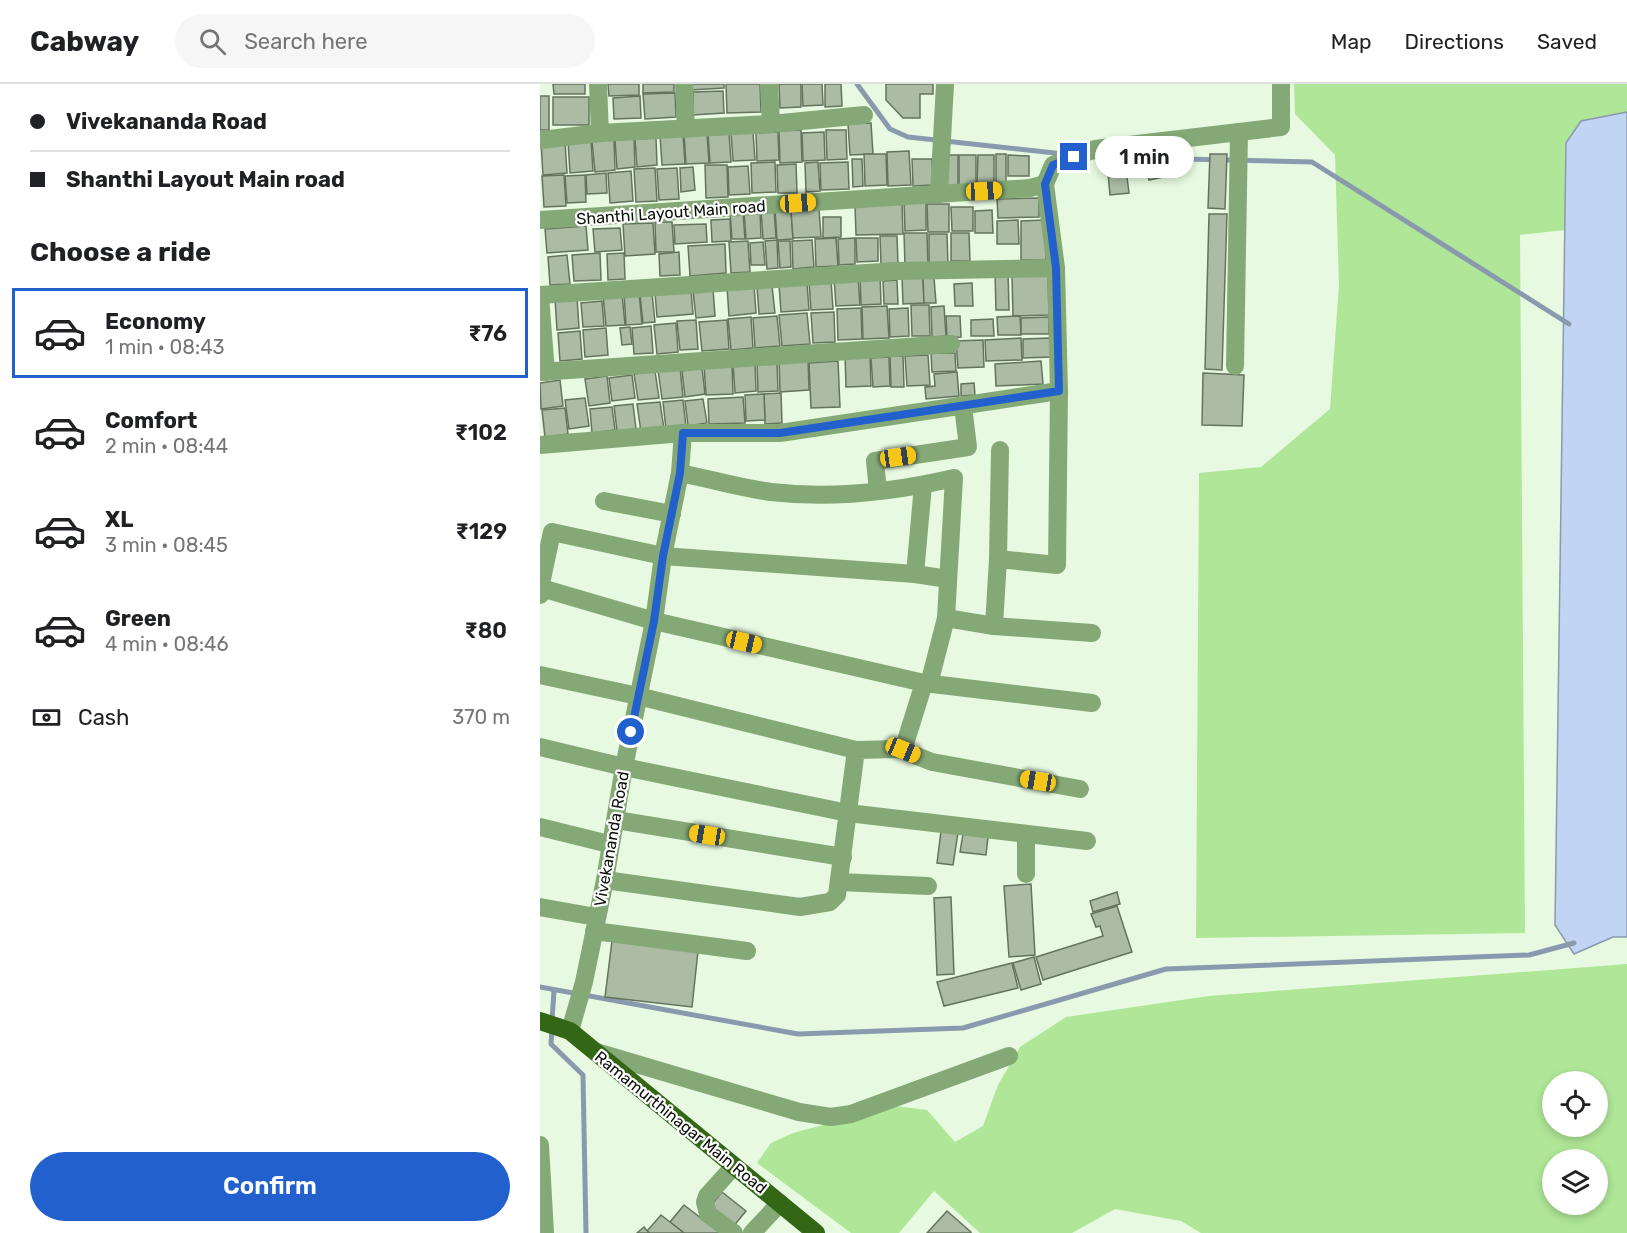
<!DOCTYPE html>
<html lang="en">
<head>
<meta charset="utf-8">
<style>
	:root { --surface:#fff; --page:#f6f6f6; --text:#202124; --muted:#757577; --line:#e0e0e0; --accent:#2261cd }
	body { margin:0; font-family:Rubik,sans-serif; background:var(--page); color:var(--text); height:100vh; display:flex; flex-direction:column; font-size:22px; white-space:nowrap }
	* { box-sizing:border-box; margin:0 }
	p { font-size:20px; color:var(--muted) }
	.icon { flex:none; width:33px; height:33px; fill:none; stroke:currentColor; stroke-width:2; stroke-linecap:round; stroke-linejoin:round }
	.map { position:relative; flex:1; overflow:hidden }
	.side { display:flex; flex-direction:column; background:var(--surface); width:540px }
	.side>* { flex:none }
	.top-card { display:grid; align-content:center; height:132px; padding:0 30px; background:var(--surface) }
	.tools { position:absolute; left:1002px; top:987px; display:grid; gap:12px }
	.tools a { display:grid; place-items:center; width:66px; height:66px; border-radius:50%; background:var(--surface); box-shadow:0 3px 9px #0003; font-size:30px }
	.end { position:absolute; width:27px; height:27px; margin:-14px; border:8px solid #2261cd; background:#fff; box-shadow:0 0 0 3px #fff }
	.from { border-radius:50% }
	.bubble { position:absolute; height:42px; border-radius:21px; background:var(--surface); box-shadow:0 3px 9px #0003; font-size:20px; font-weight:600; line-height:42px; text-align:center }
	.car { position:absolute; width:18px; height:36px; margin:-18px -9px; border-radius:8px; box-shadow:0 0 4px 2px #0007; background:linear-gradient(#f5c518 24%,#345 0 40%,#f5c518 0 76%,#345 0 86%,#f5c518 0) }
	.top-card b { display:flex; align-items:center; gap:21px; height:57px; font-size:22px }
	.top-card b+b { border-top:2px solid var(--line) }
	.top-card i { width:15px; height:15px; background:var(--text) }
	ul { padding:0; list-style:none }
	li { display:flex; align-items:center; gap:18px; height:90px; margin:0 12px 9px; padding:0 18px; border:3px solid transparent; border-radius:0px }
	li div { flex:1 }
	li b { display:block; font-size:22px }
	li em { font-style:normal; font-weight:600 }
	li.active { border-color:var(--accent) }
	li>.icon { width:54px; height:54px; stroke-width:1.5 }
	h2 { padding:0 30px; font-size:27px; line-height:72px }
	.pay { display:flex; align-items:center; gap:15px; height:66px; padding:0 30px; font-size:22px }
	.pay p { margin-inline-start:auto }
	.button { display:flex; gap:12px; margin-top:auto; padding:12px 30px }
	.button a { flex:1; height:69px; border-radius:36px; background:var(--accent); color:#fff; font-size:24px; font-weight:600; line-height:69px; text-align:center }
	header { display:flex; align-items:center; gap:36px; box-sizing:border-box; height:84px; padding:0 30px; background:var(--surface); border-bottom:2px solid var(--line) }
	header strong { font-size:28px }
	nav { display:flex; gap:33px; margin-inline-start:auto; font-size:21px }
	.search { width:420px; height:54px; background:var(--page); display:flex; align-items:center; gap:15px; box-sizing:border-box; padding:0 21px; border-radius:33px; color:var(--muted); font-size:22px }
	main { display:flex; flex:1; min-height:0 }
	.map>svg:first-child { display:block }
</style>
</head>
<body>
<header>
<strong>Cabway</strong>
<div class="search"><svg class="icon" aria-label="search" viewBox="0 0 24 24"><circle cx="10" cy="10" r="6"/><path d="M15 15l6 6"/></svg>Search here</div>
<nav><a>Map</a><a>Directions</a><a>Saved</a></nav>
</header>
<main>
<section class="side">
<div class="top-card">
<b><i class="from"></i>Vivekananda Road</b>
<b><i></i>Shanthi Layout Main road</b>
</div>
<h2>Choose a ride</h2>
<ul>
<li class="active"><svg class="icon" aria-label="car" viewBox="0 0 24 24"><path d="M5 17H2v-5l4-1 3-4h7l3 4 3 1v5h-3M9 17h6M6 11h13"/><circle cx="7" cy="17" r="2"/><circle cx="17" cy="17" r="2"/></svg><div><b>Economy</b><p>1 min · 08:43</p></div><em>₹76</em></li>
<li><svg class="icon" aria-label="car" viewBox="0 0 24 24"><path d="M5 17H2v-5l4-1 3-4h7l3 4 3 1v5h-3M9 17h6M6 11h13"/><circle cx="7" cy="17" r="2"/><circle cx="17" cy="17" r="2"/></svg><div><b>Comfort</b><p>2 min · 08:44</p></div><em>₹102</em></li>
<li><svg class="icon" aria-label="car" viewBox="0 0 24 24"><path d="M5 17H2v-5l4-1 3-4h7l3 4 3 1v5h-3M9 17h6M6 11h13"/><circle cx="7" cy="17" r="2"/><circle cx="17" cy="17" r="2"/></svg><div><b>XL</b><p>3 min · 08:45</p></div><em>₹129</em></li>
<li><svg class="icon" aria-label="car" viewBox="0 0 24 24"><path d="M5 17H2v-5l4-1 3-4h7l3 4 3 1v5h-3M9 17h6M6 11h13"/><circle cx="7" cy="17" r="2"/><circle cx="17" cy="17" r="2"/></svg><div><b>Green</b><p>4 min · 08:46</p></div><em>₹80</em></li>
</ul>
<div class="pay"><svg class="icon" aria-label="cash" viewBox="0 0 24 24"><path d="M3 7h18v10H3z"/><circle cx="12" cy="12" r="2"/></svg>Cash<p>370 m</p></div>
<div class="button"><a>Confirm</a></div>
</section>
<div class="map">
<svg width="1087" height="1149" viewBox="0 0 1087 1149">
	<rect width="100%" height="100%" fill="#e7f9e0"/>
	<!-- green -->
	<g fill="#afe697" fill-rule="evenodd">
		<path d="M754,0H1087V28L1041,37L1026,59L1025,146L980,151L985,849L656,854L659,389L721,383L790,325L799,201L795,71L755,30Z"/>
		<path d="M1087,880V1149H661L641,1137L575,1125L532,1149H440L394,1107L359,1149H311L217,1079L231,1059L253,1049L355,1022L387,1026L415,1058L443,1042L458,1001L480,963L526,933L669,912ZM1012,998H1058V1042H1012ZM1012,1076H1058V1120H1012Z"/>
	</g>
	<!-- water -->
	<path fill="#c1d4f4" stroke="#8a9aae" stroke-width="1.5" d="M1087,28V853H1073L1034,870L1015,841L1026,59L1041,37Z"/>
	<g fill="none" stroke-linecap="round" stroke-linejoin="round">
		<!-- stream -->
		<g stroke="#8a9aae" stroke-width="5">
			<path d="M317,0L350,45L368,53L524,70"/>
			<path d="M554,73L772,78L1029,240"/>
			<path d="M0,903L258,950L423,944L626,885L989,871L1034,859"/>
			<path d="M12,936L14,907"/>
			<path d="M12,945L11,960L43,991L46,1149"/>
		</g>
	</g>
	<!-- building -->
	<g fill="#abbba4" stroke="#64735d" stroke-width="1.5">
		<path d="M13,0H45V10H14Z"/>
		<path d="M68,0H99V11L69,12Z"/>
		<path d="M103,0H134V8L103,9Z"/>
		<path d="M151,0H184V4L151,6Z"/>
		<path d="M186,0H220L221,28L187,29Z"/>
		<path d="M239,0H261V23L240,24Z"/>
		<path d="M262,0H282L283,21L263,22Z"/>
		<path d="M285,0H301L302,22L285,23Z"/>
		<path d="M346,0H393V10H380V34H363L346,16Z"/>
		<path d="M183,7L184,29L153,31V8Z"/>
		<path d="M135,9L136,33L105,35L103,10Z"/>
		<rect x="0" y="12" width="9" height="34"/>
		<path d="M100,12L101,34L74,35L73,14Z"/>
		<rect x="13" y="13" width="36" height="28"/>
		<path d="M331,39L333,70L310,71L308,40Z"/>
		<path d="M261,46L262,78L240,79L239,47Z"/>
		<path d="M286,46H306L307,75L287,76Z"/>
		<path d="M213,48L215,76L193,77L191,49Z"/>
		<path d="M238,48L239,76L217,77L216,49Z"/>
		<path d="M284,48L285,76L263,77L262,49Z"/>
		<path d="M167,49L169,79L146,80L144,50Z"/>
		<path d="M189,49L191,78L170,79L168,50Z"/>
		<path d="M143,50L145,80L122,81L120,51Z"/>
		<path d="M116,54L117,81L97,83L95,55Z"/>
		<path d="M74,55L75,86L55,88L52,57Z"/>
		<path d="M94,55L95,83L77,85L75,56Z"/>
		<path d="M51,56L53,87L30,89L28,57Z"/>
		<path d="M25,57L27,89L3,91L1,59Z"/>
		<path d="M369,67L371,101L348,102L347,68Z"/>
		<path d="M324,70H346L347,101L325,102Z"/>
		<rect x="456" y="70" width="10" height="28"/>
		<path d="M670,70H687L685,125L668,124Z"/>
		<rect x="405" y="71" width="13" height="31"/>
		<rect x="419" y="71" width="17" height="31"/>
		<path d="M438,71H454V100H437Z"/>
		<path d="M468,71L489,72V92H468Z"/>
		<path d="M312,75H322L323,102L313,103Z"/>
		<path d="M372,75H392L393,101L373,102Z"/>
		<path d="M585,77L589,109L570,111L567,79Z"/>
		<path d="M235,78L236,108L212,109L211,79Z"/>
		<path d="M278,78L280,107L266,108L265,79Z"/>
		<path d="M308,78L309,105L281,106L280,79Z"/>
		<path d="M621,79L624,93L609,96L606,81Z"/>
		<path d="M256,80L257,109H238L237,81Z"/>
		<path d="M165,81H187L188,113L166,114Z"/>
		<path d="M208,82L210,110L189,111L188,83Z"/>
		<path d="M153,83L155,106L141,108L140,84Z"/>
		<path d="M115,84L117,117L96,118L94,85Z"/>
		<path d="M137,84L139,115L119,116L117,85Z"/>
		<path d="M91,87L93,117L70,119L68,89Z"/>
		<path d="M66,89L67,109L47,110L46,91Z"/>
		<path d="M24,91L26,122L4,123L2,92Z"/>
		<path d="M45,91L46,118L27,119L25,92Z"/>
		<path d="M499,114V133L458,134L457,115Z"/>
		<path d="M364,118H386V146L365,147Z"/>
		<path d="M362,119L363,150L316,151L315,121Z"/>
		<path d="M387,120H409V148H388Z"/>
		<path d="M411,123H433V147H412Z"/>
		<path d="M251,124L253,155L237,156L235,125Z"/>
		<path d="M234,125L236,154L223,155L221,126Z"/>
		<path d="M279,125L281,153L253,154L251,127Z"/>
		<path d="M220,126L221,154L206,155L204,127Z"/>
		<path d="M452,126L453,149H435V127Z"/>
		<path d="M190,128H203L205,155H192Z"/>
		<path d="M669,130H687L682,286L665,285Z"/>
		<path d="M283,133H301V153L283,154Z"/>
		<path d="M190,135L191,157L172,158L171,136Z"/>
		<path d="M478,136L479,160H457V137Z"/>
		<path d="M505,136L506,176H481V137Z"/>
		<path d="M115,138H132L134,168H116Z"/>
		<path d="M113,139L115,170L85,172L83,140Z"/>
		<path d="M166,140L167,158L135,160L134,141Z"/>
		<path d="M46,142L48,166L7,169L5,145Z"/>
		<path d="M80,144L82,166L55,168L53,145Z"/>
		<path d="M364,149H387L388,182H365Z"/>
		<path d="M411,149H429L430,177H411Z"/>
		<path d="M389,150H407L408,180L389,181Z"/>
		<path d="M340,152H357L358,179L341,180Z"/>
		<path d="M296,154L298,182L276,183L275,155Z"/>
		<path d="M315,154V180L299,181L298,155Z"/>
		<path d="M316,154H338V177L317,178Z"/>
		<path d="M237,156L238,184L227,185L225,157Z"/>
		<path d="M272,156L274,183L253,185L252,157Z"/>
		<path d="M208,157L210,188L191,189L189,158Z"/>
		<path d="M238,157H250L251,183L240,184Z"/>
		<path d="M223,158L225,181H211L210,159Z"/>
		<path d="M185,160L186,189L150,192L148,162Z"/>
		<path d="M139,168L140,191L120,192L119,170Z"/>
		<path d="M60,169L61,196L34,197L32,171Z"/>
		<path d="M84,169L85,195L68,196L67,170Z"/>
		<path d="M27,171L30,200L10,201L8,173Z"/>
		<path d="M468,188L469,226H456L455,189Z"/>
		<path d="M508,189L509,231L473,232L472,190Z"/>
		<path d="M340,191L341,220L321,221L320,192Z"/>
		<path d="M318,192L320,221L296,222L294,193Z"/>
		<path d="M383,192L384,219L363,220L362,193Z"/>
		<path d="M383,194H394L396,219H384Z"/>
		<path d="M291,196L293,225L271,226L269,198Z"/>
		<path d="M357,196L358,220H344L343,197Z"/>
		<path d="M267,199L269,226L241,228L239,201Z"/>
		<path d="M432,199L433,222H415L414,200Z"/>
		<path d="M214,201L216,229L189,232L187,203Z"/>
		<path d="M232,202L235,229L219,230L217,203Z"/>
		<path d="M173,205L175,232L156,234L153,207Z"/>
		<path d="M151,206L153,230L117,233L115,209Z"/>
		<path d="M99,208L102,240L86,241L84,209Z"/>
		<path d="M82,209L85,241L66,242L63,211Z"/>
		<path d="M112,209L115,238L103,239L100,211Z"/>
		<path d="M37,213L39,244L17,246L15,215Z"/>
		<path d="M62,217L64,242L43,243L41,219Z"/>
		<path d="M371,221H389L390,252H372Z"/>
		<path d="M347,222L349,254L323,255L322,223Z"/>
		<path d="M404,222L406,252L392,253L391,223Z"/>
		<path d="M321,224L322,255L298,256L297,225Z"/>
		<path d="M368,224L369,252L350,253L349,225Z"/>
		<path d="M294,228L295,258L273,259L271,229Z"/>
		<path d="M267,229L270,260L242,262L239,231Z"/>
		<path d="M237,232L240,262L215,264L213,234Z"/>
		<path d="M406,232H420L421,253L407,254Z"/>
		<path d="M480,232L481,251H458L457,233Z"/>
		<path d="M211,233L213,264L191,266L188,235Z"/>
		<path d="M509,233V250H481V234Z"/>
		<path d="M453,235L454,252H431V236Z"/>
		<path d="M156,236L158,265L140,266L137,237Z"/>
		<path d="M187,236L189,265L162,267L159,238Z"/>
		<path d="M136,239L138,268L117,270L114,241Z"/>
		<path d="M111,242L113,269L94,270L92,244Z"/>
		<path d="M90,243L92,260L82,261L80,244Z"/>
		<path d="M66,244L68,271L45,273L43,246Z"/>
		<path d="M40,247L42,275L20,277L18,249Z"/>
		<path d="M481,254L482,276L446,277L445,256Z"/>
		<path d="M510,254L511,273L483,274V255Z"/>
		<path d="M443,256L444,283L418,284L416,257Z"/>
		<path d="M391,269H415L416,287L392,288Z"/>
		<path d="M330,270L331,302L306,303L305,271Z"/>
		<path d="M388,271L390,301L367,302L365,272Z"/>
		<path d="M350,272H363L364,303H351Z"/>
		<path d="M349,273L350,302L333,303L331,274Z"/>
		<path d="M268,274L269,306L240,308L239,275Z"/>
		<path d="M298,277L300,323L271,324L269,279Z"/>
		<path d="M501,277L503,300L456,302L455,280Z"/>
		<path d="M215,278L216,307L195,309L193,279Z"/>
		<path d="M237,278L238,307L218,308L217,279Z"/>
		<path d="M192,280L193,310L166,311L164,281Z"/>
		<path d="M140,283L143,313L122,315L118,286Z"/>
		<path d="M162,284L165,310L145,313L142,287Z"/>
		<path d="M115,287L119,314L98,316L94,290Z"/>
		<path d="M417,288L419,312L386,315L385,303L395,302L394,290Z"/>
		<path d="M663,289L704,291L702,342L662,341Z"/>
		<path d="M92,291L95,314L72,317L69,294Z"/>
		<path d="M67,292L70,319L49,322L45,295Z"/>
		<path d="M20,296L23,322L1,325L0,299Z"/>
		<path d="M434,299L435,311L421,312V300Z"/>
		<path d="M241,309L242,339L225,340L224,310Z"/>
		<path d="M224,310L225,336L206,337L205,311Z"/>
		<path d="M203,313L205,339L169,340L168,315Z"/>
		<path d="M45,314L49,342L29,345L25,316Z"/>
		<path d="M163,315L167,339L148,342L145,317Z"/>
		<path d="M143,316L146,343L126,345L123,318Z"/>
		<path d="M120,318L124,345L101,348L97,320Z"/>
		<path d="M93,320L96,345L77,347L74,322Z"/>
		<path d="M72,323L75,346L52,349L50,325Z"/>
		<path d="M25,324L28,350L5,353L2,326Z"/>
		<path d="M401,747L418,749L413,781L397,779Z"/>
		<path d="M423,750L448,753L446,771L420,768Z"/>
		<path d="M491,800L495,871L469,873L464,802Z"/>
		<path d="M577,808L580,820L553,828L550,817Z"/>
		<path d="M411,813L414,890L397,891L394,814Z"/>
		<path d="M577,822L592,868L503,896L496,873L563,852L560,842L556,843L551,830Z"/>
		<path d="M72,857L158,867L152,923L65,913Z"/>
		<path d="M494,873L501,900L481,906L473,879Z"/>
		<path d="M472,879L478,904L404,922L397,898Z"/>
		<path d="M182,1108L206,1127L192,1144L168,1125Z"/>
		<path d="M144,1121L179,1148L178,1149H144L130,1138Z"/>
		<path d="M407,1127L431,1148V1149H387Z"/>
		<path d="M121,1131L130,1138L144,1149H110L107,1147Z"/>
		<path d="M104,1143L109,1149H97Z"/>
	</g>
	<g fill="none" stroke-linecap="round" stroke-linejoin="round">
		<!-- minor -->
		<g stroke="#85a976" stroke-width="18">
			<path d="M58,0L60,49"/>
			<path d="M144,0L146,45"/>
			<path d="M231,40L324,31"/>
			<path d="M0,56L60,49L231,40L229,0"/>
			<path d="M399,110L405,0"/>
			<path d="M0,136L490,104L505,100"/>
			<path d="M0,211L356,187L516,184"/>
			<path d="M0,212L6,288"/>
			<path d="M695,282L699,48"/>
			<path d="M0,288L411,260"/>
			<path d="M0,361L143,349H240L519,307"/>
			<path d="M140,389C170,395 200,404 231,408C292,415 354,408 414,394L406,534L389,600"/>
			<path d="M338,407L335,377L428,363L423,322"/>
			<path d="M64,417L132,430"/>
			<path d="M458,475L460,366"/>
			<path d="M375,490L383,401"/>
			<path d="M0,504L12,448L123,472L375,490L408,495"/>
			<path d="M0,511L1,504L114,537L384,599L552,619"/>
			<path d="M406,534L454,542L552,549"/>
			<path d="M454,542L458,475L517,481L519,307L516,184L505,100L513,81L555,65L741,43V0"/>
			<path d="M0,591L98,612L316,666"/>
			<path d="M0,663L84,683L308,729L547,757"/>
			<path d="M363,666L384,599"/>
			<path d="M76,736L303,773"/>
			<path d="M0,743L69,760"/>
			<path d="M486,790V751"/>
			<path d="M65,796L260,823L290,818L297,811L316,666L359,665L392,678L540,705"/>
			<path d="M299,798L388,802"/>
			<path d="M0,823L56,833"/>
			<path d="M54,847L207,867"/>
			<path d="M30,947L44,898L65,796L84,683L114,537L123,472L140,389L143,349"/>
			<path d="M56,968L259,1028L291,1033L311,1030L469,972"/>
			<path d="M0,1061L5,1149"/>
			<path d="M194,1149L168,1130L165,1118L167,1112L194,1082"/>
			<path d="M212,1149L240,1119"/>
		</g>
		<!-- major -->
		<path stroke="#336715" stroke-width="18" d="M0,937L30,947L276,1149"/>
	</g>
	<g fill="none" stroke-linecap="round" stroke-linejoin="round">
		<!-- route -->
		<path stroke="#2261cd" stroke-width="8" d="M91,648L114,537L123,472L140,389L143,349H240L519,307L516,184L505,100L513,81L534,73"/>
	</g>
	<g text-anchor="middle" stroke-width="4.5" stroke-linejoin="round" paint-order="stroke">
		<!-- street labels -->
		<g font-size="16" fill="#0b1109" stroke="#fff">
			<text transform="translate(131 128) rotate(-4)" y="6">Shanthi Layout Main road</text>
			<text transform="translate(71 755) rotate(-80)" y="6">Vivekananda Road</text>
			<text transform="translate(141 1038) rotate(39)" y="6">Ramamurthinagar Main Road</text>
		</g>
	</g>
</svg>
<div class="tools">
<a><svg class="icon" aria-label="locate" viewBox="0 0 24 24"><circle cx="12" cy="12" r="6"/><path d="M12 2v4M12 18v4M2 12h4M18 12h4"/></svg></a>
<a><svg class="icon" aria-label="layers" viewBox="0 0 24 24"><path d="M12 4l9 5-9 5-9-5zM3 14l9 5 9-5"/></svg></a>
</div>
<i class="end from" style="left:91px;top:648px"></i>
<i class="end" style="left:534px;top:73px"></i>
<div class="bubble" style="left:555px;top:52px;width:99px">1 min</div>
<i class="car" style="left:444px;top:107px;rotate:87deg"></i>
<i class="car" style="left:258px;top:119px;rotate:86deg"></i>
<i class="car" style="left:358px;top:373px;rotate:82deg"></i>
<i class="car" style="left:204px;top:558px;rotate:103deg"></i>
<i class="car" style="left:363px;top:666px;rotate:112deg"></i>
<i class="car" style="left:498px;top:697px;rotate:280deg"></i>
<i class="car" style="left:167px;top:751px;rotate:279deg"></i>
</div>
</main>
</body>
</html>
